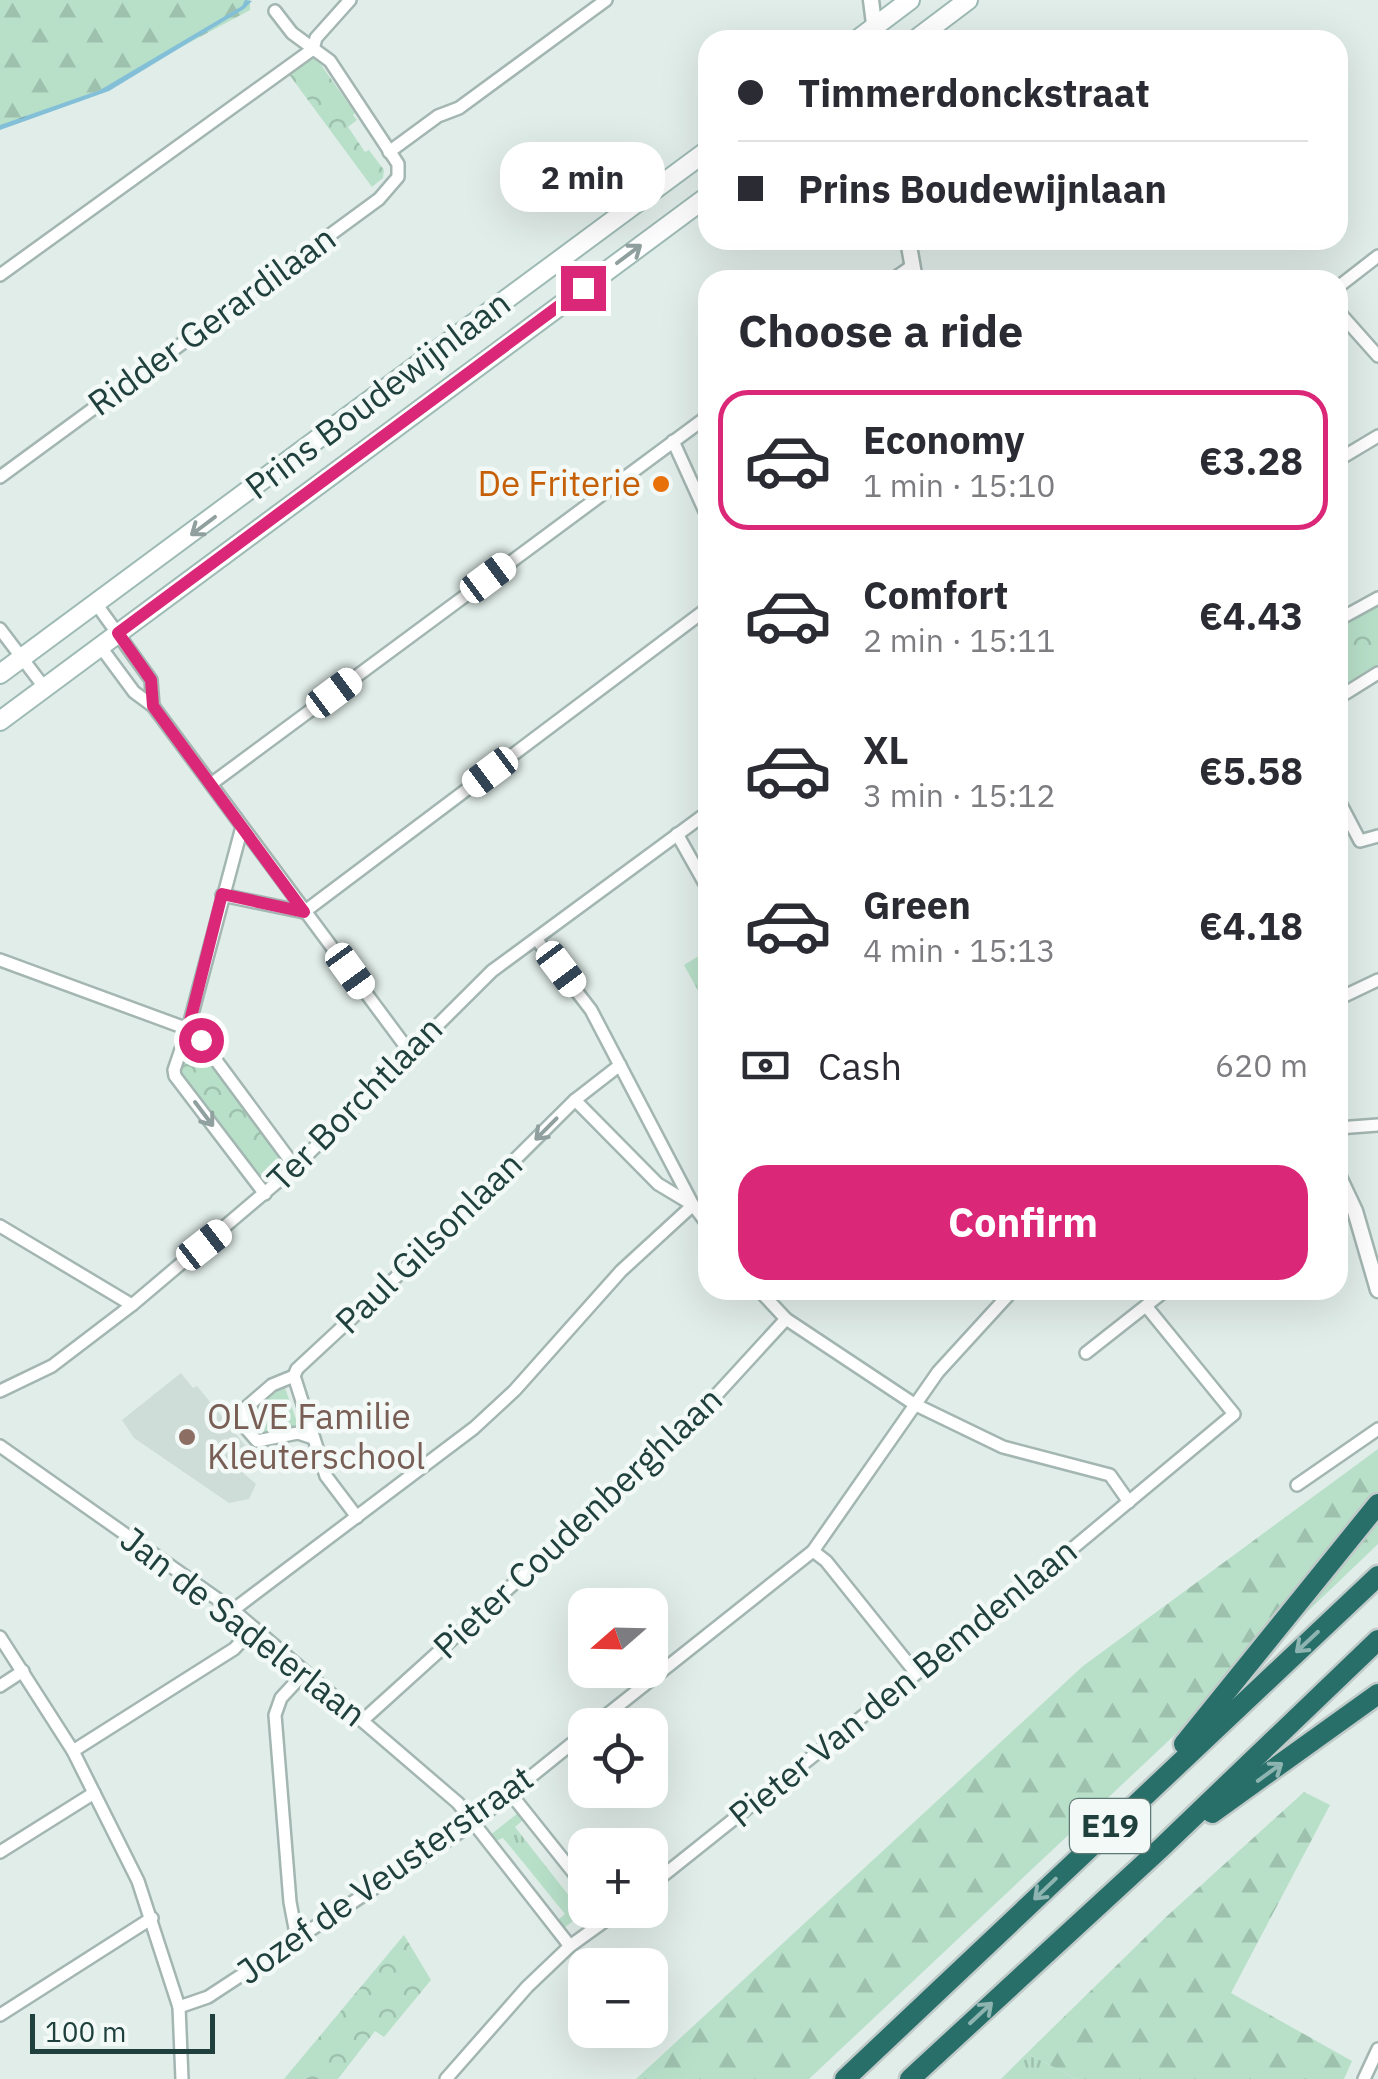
<!DOCTYPE html>
<html lang="en">
<head>
<meta charset="utf-8">
<style>
	:root { --surface:#fff; --page:#f2f2f3; --text:#2b2b33; --muted:#7c7c81; --line:#e1e1e2; --accent:#db2777 }
	body { margin:0; font-family:"IBM Plex Sans",sans-serif; background:var(--page); color:var(--text); height:100vh; display:flex; flex-direction:column; font-size:38px; white-space:nowrap }
	* { box-sizing:border-box; margin:0 }
	p { font-size:32px; color:var(--muted) }
	.icon { flex:none; width:55px; height:55px; fill:none; stroke:currentColor; stroke-width:2; stroke-linecap:round; stroke-linejoin:round }
	.map { position:relative; flex:1; overflow:hidden }
	.panel { position:absolute; left:698px; top:270px; width:650px; height:1030px; display:flex; flex-direction:column; background:var(--surface); border-radius:30px; box-shadow:0 10px 40px #0002 }
	.panel>* { flex:none }
	.guide { position:absolute; left:698px; top:30px; width:650px; height:220px; border-radius:30px; box-shadow:0 10px 40px #0002; display:grid; align-content:center; height:220px; padding:0 40px; background:var(--surface) }
	.needle { width:65px; rotate:250deg }
	.fabs { position:absolute; left:568px; top:1588px; display:grid; gap:20px }
	.fabs a { display:grid; place-items:center; width:100px; height:100px; border-radius:20px; background:var(--surface); box-shadow:0 10px 40px #0002; font-size:50px }
	.scale { position:absolute; left:30px; bottom:25px; width:185px; box-sizing:border-box; padding-left:10px; border:5px solid #1f403c; border-top:0; font-size:28px; line-height:35px; white-space:nowrap; color:#1f403c; -webkit-text-stroke:8px #f2f9f7; paint-order:stroke }
	.end { position:absolute; width:45px; height:45px; margin:-22px; border:12px solid #db2777; background:#fff; box-shadow:0 0 0 5px #fff }
	.from { border-radius:50% }
	.bubble { position:absolute; height:70px; border-radius:30px; background:var(--surface); box-shadow:0 10px 40px #0002; font-size:32px; font-weight:800; line-height:70px; text-align:center }
	.car { position:absolute; width:30px; height:60px; margin:-30px -15px; border-radius:12px; box-shadow:0 0 8px 2px #0007; background:linear-gradient(#fff 24%,#345 0 40%,#fff 0 76%,#345 0 86%,#fff 0) }
	.guide b { display:flex; align-items:center; gap:35px; height:95px; font-size:38px }
	.guide b+b { border-top:2px solid var(--line) }
	.guide i { width:25px; height:25px; background:var(--text) }
	ul { padding:0; list-style:none }
	li { display:flex; align-items:center; gap:30px; height:140px; margin:0 20px 15px; padding:0 20px; border:5px solid transparent; border-radius:30px }
	li div { flex:1 }
	li b { display:block; font-size:38px }
	li em { font-style:normal; font-weight:800 }
	li.on { border-color:var(--accent) }
	li>.icon { width:90px; height:90px; stroke-width:1.5 }
	h2 { padding:0 40px; font-size:45px; line-height:120px }
	.pay { display:flex; align-items:center; gap:25px; height:110px; padding:0 40px; font-size:38px }
	.pay p { margin-inline-start:auto }
	.cta { display:flex; gap:20px; margin-top:auto; padding:20px 40px }
	.cta a { flex:1; height:115px; border-radius:30px; background:var(--accent); color:#fff; font-size:40px; font-weight:800; line-height:115px; text-align:center }
	.map>svg:first-child { display:block }
</style>
</head>
<body>
<div class="map">
<svg width="1378" height="2079" viewBox="0 0 1378 2079">
	<defs>
		<pattern id="grass-tufts" width="24" height="20" patternUnits="userSpaceOnUse" patternTransform="scale(2.5)"><rect width="24" height="20" fill="#b8e0c9"/><path d="M3 7l-1-3M5 7V3M7 7l1-3M15 17l-1-3M17 17v-4M19 17l1-3" fill="none" stroke="#9ec1ae"/></pattern>
		<pattern id="forest-firs" width="22" height="20" patternUnits="userSpaceOnUse" patternTransform="scale(2.5)"><rect width="22" height="20" fill="#b8e0c9"/><path d="M5 1l3.5 6h-7zM16 11l3.5 6h-7z" fill="#9ec1ae"/></pattern>
		<pattern id="park-crowns" width="20" height="18" patternUnits="userSpaceOnUse" patternTransform="scale(2.5)"><rect width="20" height="18" fill="#b8e0c9"/><path d="M2 6a3 3 0 1 1 6 0M12 15a3 3 0 1 1 6 0" fill="none" stroke="#9ec1ae"/></pattern>
		<pattern id="water-ripples" width="26" height="14" patternUnits="userSpaceOnUse" patternTransform="scale(2.5)"><rect width="26" height="14" fill="#84bfd8"/><path d="M2 4q2-2 4 0t4 0M15 11q2-2 4 0t4 0" fill="none" stroke="#6b9db0"/></pattern>
	</defs>
	<rect width="100%" height="100%" fill="#e1ede9"/>
	<!-- built -->
	<path fill="#cfddd9" d="M181,1373L193,1388L197,1386L253,1455L242,1472L256,1484L249,1499L229,1503L134,1438L122,1420Z"/>
	<!-- grass -->
	<g fill="url(#grass-tufts)">
		<path d="M707,951V993L701,996L684,965Z"/>
		<path d="M518,1813L523,1820L515,1827L577,1906L585,1900L587,1910L564,1928L558,1920L565,1914L509,1845L503,1838L493,1842L489,1836Z"/>
		<path d="M1027,2053L1076,2079H1001Z"/>
	</g>
	<!-- forest -->
	<g fill="url(#forest-firs)">
		<path d="M0,0H250V10L103,89L0,128Z"/>
		<path d="M1378,1449V1544L1285,1633L1225,1676L1179,1731L809,2079H636L1083,1666Z"/>
		<path d="M1304,1792L1330,1805L1231,1993L1352,2061L1344,2079H1076L1027,2053L1166,1917Z"/>
	</g>
	<!-- park -->
	<g fill="url(#park-crowns)">
		<path d="M309,58L317,59L355,113L353,115L357,120L348,127L365,152L369,150L384,170L383,178L372,187L288,73Z"/>
		<path d="M1378,605V669L1338,693V625L1367,607Z"/>
		<path d="M194,1044L198,1045L282,1155C286,1167 278,1176 267,1179L256,1174L186,1080L180,1071L185,1051Z"/>
		<path d="M284,1385L299,1428L261,1435L250,1424L251,1408L276,1387Z"/>
		<path d="M404,1935L431,1980L384,2037L375,2031L338,2079H284Z"/>
	</g>
	<!-- water -->
	<path fill="url(#water-ripples)" d="M245,0L252,1L244,9L109,91L0,130V125L100,90L242,6Z"/>
	<g fill="none" stroke-linecap="round" stroke-linejoin="round">
		<defs>
			<g id="minor">
				<path d="M313,49L316,38L350,0"/>
				<path d="M389,152L438,116L459,108L606,0"/>
				<path d="M0,275L313,49"/>
				<path d="M892,280L912,266"/>
				<path d="M1338,287L1378,256"/>
				<path d="M1338,311L1378,356"/>
				<path d="M673,441L708,518"/>
				<path d="M1338,460L1378,436"/>
				<path d="M0,477L379,199L398,177V164L330,61L292,33L275,11"/>
				<path d="M97,605L151,680L153,706"/>
				<path d="M1338,620L1378,598"/>
				<path d="M0,629L44,687"/>
				<path d="M100,646L134,692L153,706L409,1051"/>
				<path d="M1338,698L1378,673"/>
				<path d="M211,784L708,416"/>
				<path d="M1338,799L1360,841L1378,836"/>
				<path d="M242,827L188,1029L174,1070L175,1076L265,1194"/>
				<path d="M677,834L708,889"/>
				<path d="M222,895L304,912L708,608"/>
				<path d="M537,940L591,1010L693,1205L708,1225"/>
				<path d="M0,960L188,1029L201,1040L295,1167"/>
				<path d="M1338,999L1378,980"/>
				<path d="M1338,1128L1378,1125"/>
				<path d="M0,1226L132,1305"/>
				<path d="M759,1290L786,1319L914,1404L1003,1447L1110,1475L1129,1502"/>
				<path d="M1086,1353L1166,1290"/>
				<path d="M294,1376L326,1476L357,1517"/>
				<path d="M0,1391L52,1366L132,1305L295,1167L492,971L708,812"/>
				<path d="M313,1438L298,1433L257,1441L244,1426L242,1411L272,1385L294,1376L297,1369L408,1266L575,1100L620,1065"/>
				<path d="M0,1446L233,1610L458,1803L570,1946"/>
				<path d="M1297,1485L1378,1429"/>
				<path d="M813,1551L826,1561L915,1672"/>
				<path d="M233,1610L474,1428L515,1390L621,1271L693,1205L658,1184L575,1100"/>
				<path d="M0,1637L73,1751L138,1881L179,2007L182,2079"/>
				<path d="M0,1686L23,1671"/>
				<path d="M363,1720L687,1427L786,1319"/>
				<path d="M594,1725L813,1551L938,1372L1013,1290"/>
				<path d="M73,1751L234,1649L254,1628"/>
				<path d="M510,1793L585,1887"/>
				<path d="M0,1852L94,1793"/>
				<path d="M650,1886L1055,1563L1234,1414L1146,1306"/>
				<path d="M297,1939L290,1902L275,1715L281,1698L305,1672"/>
				<path d="M179,2007L208,1997L472,1824L585,1733"/>
				<path d="M0,2015L152,1918"/>
				<path d="M446,2079L527,1987L570,1946L620,1910"/>
				<path d="M1364,2079L1378,2049"/>
			</g>
			<g id="tertiary">
				<path d="M871,0L876,40"/>
				<path d="M908,240L915,280"/>
				<path d="M1338,1175L1355,1211L1378,1290"/>
			</g>
			<g id="secondary">
				<path d="M857,40L910,0"/>
				<path d="M915,40L968,0"/>
				<path d="M0,674L708,150"/>
				<path d="M0,721L708,196"/>
			</g>
			<g id="motorway">
				<path d="M1184,1744L1378,1504"/>
				<path d="M1212,1813L1378,1694"/>
				<path d="M845,2079L1378,1576"/>
				<path d="M910,2079L1161,1848L1378,1640"/>
			</g>
		</defs>
		<!-- minor casing -->
		<use href="#minor" stroke="#a3b6b2" stroke-width="16"/>
		<!-- tertiary casing -->
		<use href="#tertiary" stroke="#a3b6b2" stroke-width="19"/>
		<!-- secondary casing -->
		<use href="#secondary" stroke="#9ebab4" stroke-width="22"/>
		<!-- motorway casing -->
		<use href="#motorway" stroke="#c0cac8" stroke-width="25"/>
		<!-- minor -->
		<use href="#minor" stroke="#fff" stroke-width="11"/>
		<!-- tertiary -->
		<use href="#tertiary" stroke="#fff" stroke-width="14"/>
		<!-- secondary -->
		<use href="#secondary" stroke="#fff" stroke-width="18"/>
		<!-- motorway -->
		<use href="#motorway" stroke="#286f6a" stroke-width="20"/>
	</g>
	<!-- one-way arrows -->
	<defs><path id="oneway-shaft" d="M-6 0H5M1.5-3L5.5 0L1.5 3" fill="none" stroke-width="1.6" stroke-linecap="round" stroke-linejoin="round" transform="scale(2.5)"/></defs>
	<g stroke="#8fa09e">
		<use href="#oneway-shaft" transform="translate(629 254) rotate(-37)"/>
		<use href="#oneway-shaft" transform="translate(203 526) rotate(143)"/>
		<use href="#oneway-shaft" transform="translate(204 1114) rotate(53)"/>
		<use href="#oneway-shaft" transform="translate(546 1129) rotate(135)"/>
	</g>
	<g stroke="#8db4b0">
		<use href="#oneway-shaft" transform="translate(1307 1642) rotate(137)"/>
		<use href="#oneway-shaft" transform="translate(1270 1772) rotate(-36)"/>
		<use href="#oneway-shaft" transform="translate(1045 1889) rotate(136)"/>
		<use href="#oneway-shaft" transform="translate(981 2013) rotate(-43)"/>
	</g>
	<g fill="none" stroke-linecap="round" stroke-linejoin="round">
		<!-- route -->
		<path stroke="#db2777" stroke-width="12" d="M201,1040L188,1029L222,894L304,912L153,706L151,680L118,633L583,288"/>
	</g>
	<!-- markers -->
	<circle fill="#e8710a" stroke="#f2f9f7" stroke-width="4" cx="661" cy="484" r="10"/>
	<circle fill="#8d6e63" stroke="#f2f9f7" stroke-width="4" cx="187" cy="1437" r="10"/>
	<g text-anchor="middle" stroke-width="9" stroke-linejoin="round" paint-order="stroke">
		<!-- shield labels -->
		<rect fill="#f2f9f7" stroke="#5e7874" stroke-width="2.5" x="1070" y="1799" width="80" height="54" rx="8"/>
		<g font-size="32" font-weight="bold" fill="#1f403c">
			<text x="1110" y="1837">E19</text>
		</g>
		<!-- street labels -->
		<g font-size="35" fill="#1f403c" stroke="#f2f9f7">
			<text transform="translate(212 321) rotate(-36)" y="12">Ridder Gerardilaan</text>
			<text transform="translate(378 395) rotate(-37)" y="12">Prins Boudewijnlaan</text>
			<text transform="translate(355 1104) rotate(-45)" y="12">Ter Borchtlaan</text>
			<text transform="translate(429 1243) rotate(-44)" y="12">Paul Gilsonlaan</text>
			<text transform="translate(578 1523) rotate(-43)" y="12">Pieter Coudenberghlaan</text>
			<text transform="translate(243 1627) rotate(38)" y="12">Jan de Sadelerlaan</text>
			<text transform="translate(903 1683) rotate(-39)" y="12">Pieter Van den Bemdenlaan</text>
			<text transform="translate(385 1875) rotate(-35)" y="12">Jozef de Veusterstraat</text>
		</g>
		<!-- food labels -->
		<g font-size="35" fill="#c56008" stroke="#f2f9f7" text-anchor="end">
			<text x="641" y="496">De Friterie</text>
		</g>
		<!-- education labels -->
		<g font-size="35" fill="#785e54" stroke="#f2f9f7" text-anchor="start">
			<text x="207" y="1429">OLVE Familie<tspan x="207" dy="40">Kleuterschool</tspan></text>
		</g>
	</g>
</svg>
<div class="fabs">
<a><svg class="needle" viewBox="-14 -14 28 28"><path d="M0-13l5 13h-10z" fill="#e53935"/><path d="M0 13l5-13h-10z" fill="#7c7c81"/></svg></a>
<a><svg class="icon" aria-label="locate" viewBox="0 0 24 24"><circle cx="12" cy="12" r="6"/><path d="M12 2v4M12 18v4M2 12h4M18 12h4"/></svg></a>
<a>+</a>
<a>−</a>
</div>
<div class="scale">100 m</div>
<i class="end from" style="left:201px;top:1040px"></i>
<i class="end" style="left:583px;top:288px"></i>
<div class="bubble" style="left:500px;top:142px;width:165px">2 min</div>
<i class="car" style="left:488px;top:578px;rotate:53deg"></i>
<i class="car" style="left:334px;top:693px;rotate:53deg"></i>
<i class="car" style="left:490px;top:772px;rotate:233deg"></i>
<i class="car" style="left:561px;top:969px;rotate:143deg"></i>
<i class="car" style="left:350px;top:971px;rotate:144deg"></i>
<i class="car" style="left:204px;top:1245px;rotate:52deg"></i>
<div class="guide">
<b><i class="from"></i>Timmerdonckstraat</b>
<b><i></i>Prins Boudewijnlaan</b>
</div>
<section class="panel">
<h2>Choose a ride</h2>
<ul>
<li class="on"><svg class="icon" aria-label="car" viewBox="0 0 24 24"><path d="M5 17H2v-5l4-1 3-4h7l3 4 3 1v5h-3M9 17h6M6 11h13"/><circle cx="7" cy="17" r="2"/><circle cx="17" cy="17" r="2"/></svg><div><b>Economy</b><p>1 min · 15:10</p></div><em>€3.28</em></li>
<li><svg class="icon" aria-label="car" viewBox="0 0 24 24"><path d="M5 17H2v-5l4-1 3-4h7l3 4 3 1v5h-3M9 17h6M6 11h13"/><circle cx="7" cy="17" r="2"/><circle cx="17" cy="17" r="2"/></svg><div><b>Comfort</b><p>2 min · 15:11</p></div><em>€4.43</em></li>
<li><svg class="icon" aria-label="car" viewBox="0 0 24 24"><path d="M5 17H2v-5l4-1 3-4h7l3 4 3 1v5h-3M9 17h6M6 11h13"/><circle cx="7" cy="17" r="2"/><circle cx="17" cy="17" r="2"/></svg><div><b>XL</b><p>3 min · 15:12</p></div><em>€5.58</em></li>
<li><svg class="icon" aria-label="car" viewBox="0 0 24 24"><path d="M5 17H2v-5l4-1 3-4h7l3 4 3 1v5h-3M9 17h6M6 11h13"/><circle cx="7" cy="17" r="2"/><circle cx="17" cy="17" r="2"/></svg><div><b>Green</b><p>4 min · 15:13</p></div><em>€4.18</em></li>
</ul>
<div class="pay"><svg class="icon" aria-label="cash" viewBox="0 0 24 24"><path d="M3 7h18v10H3z"/><circle cx="12" cy="12" r="2"/></svg>Cash<p>620 m</p></div>
<div class="cta"><a>Confirm</a></div>
</section>
</div>
</body>
</html>
